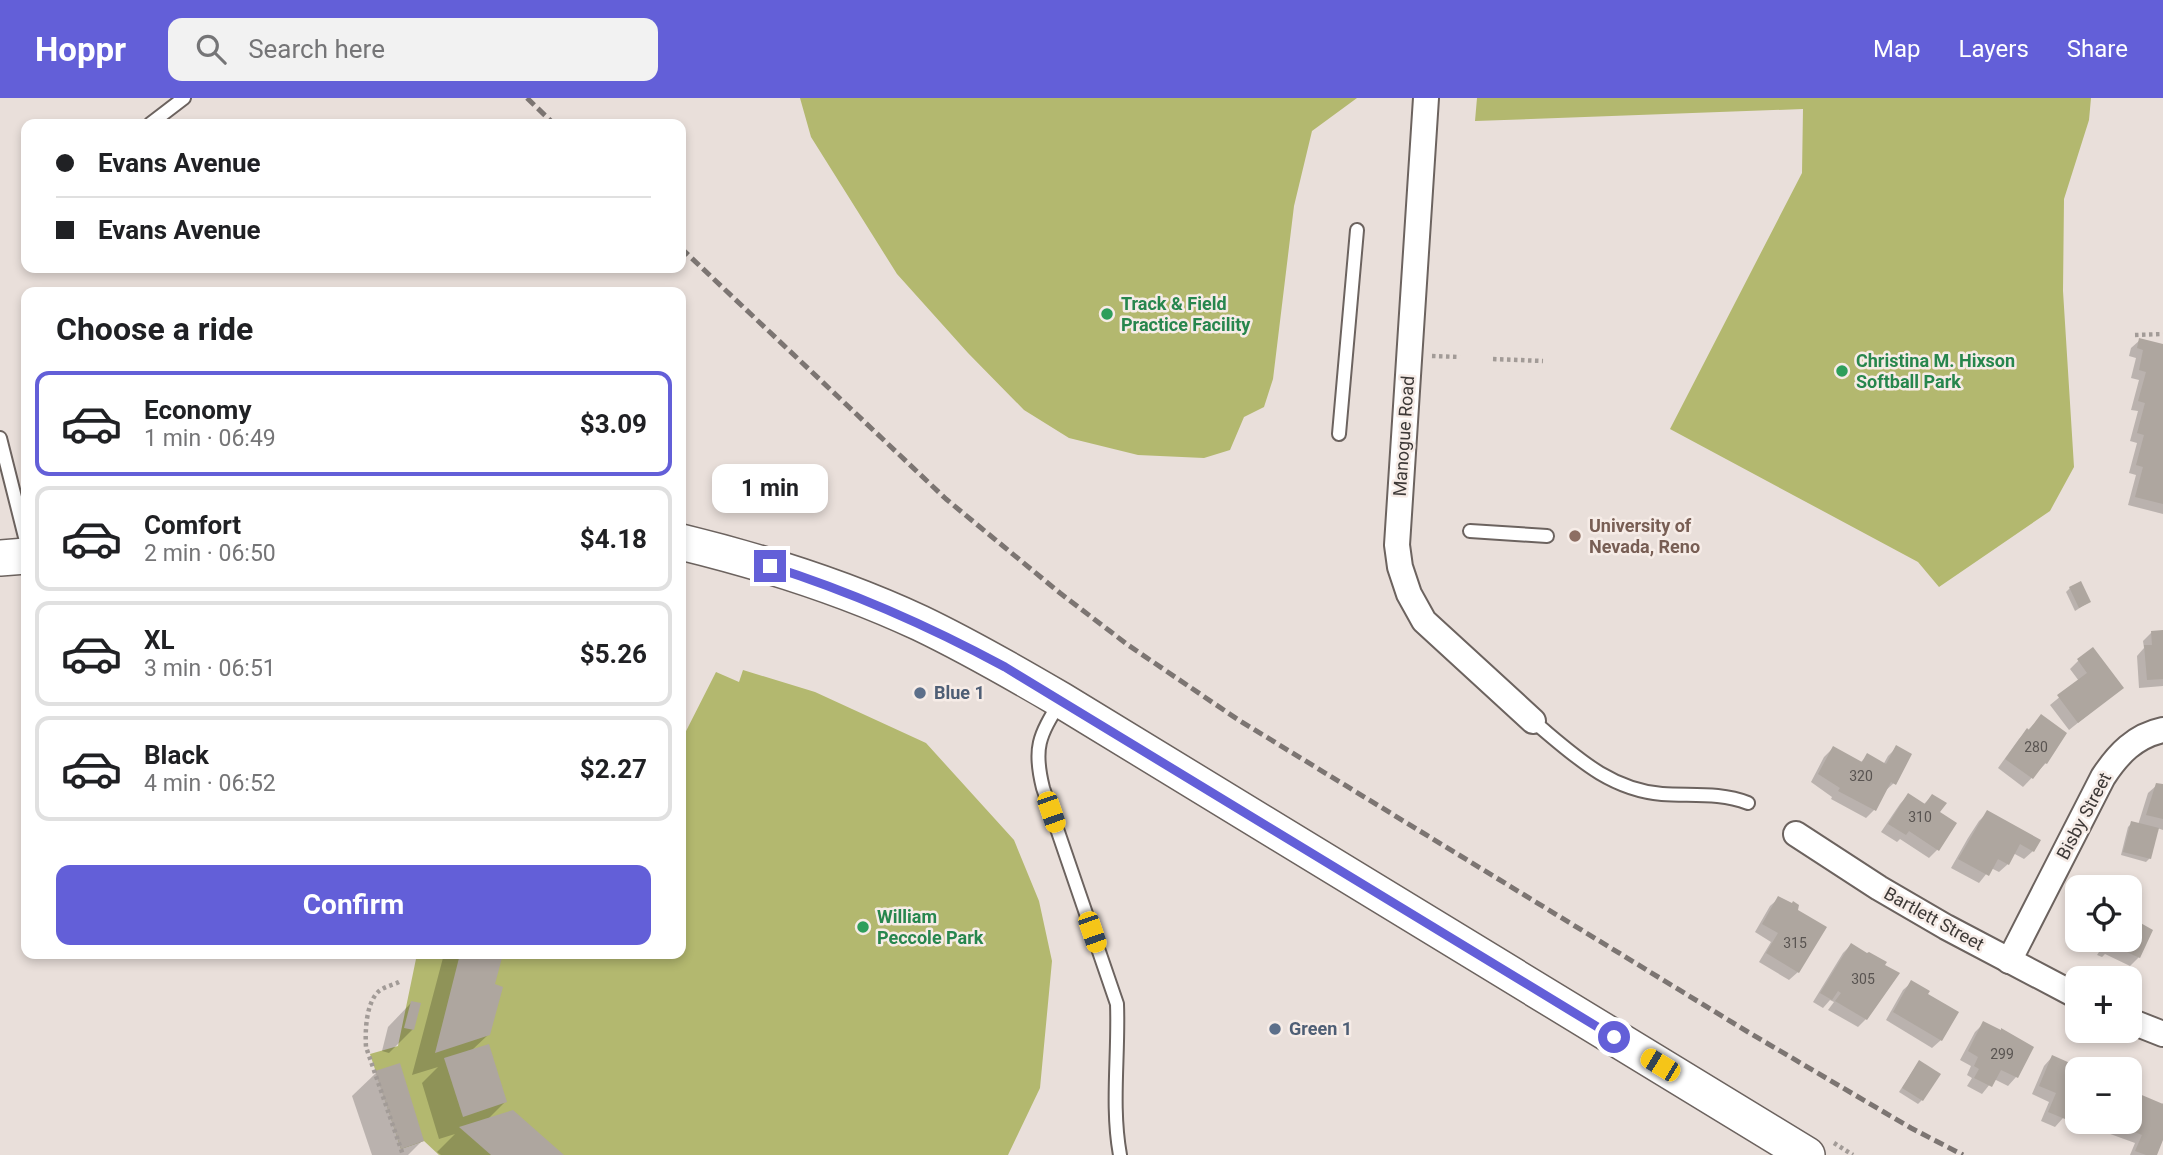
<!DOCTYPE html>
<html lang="en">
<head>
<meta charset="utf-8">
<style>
	:root { --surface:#fff; --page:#f2f2f2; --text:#202124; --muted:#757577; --line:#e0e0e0; --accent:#635fd8 }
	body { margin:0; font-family:Roboto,sans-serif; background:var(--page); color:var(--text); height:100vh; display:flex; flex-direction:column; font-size:26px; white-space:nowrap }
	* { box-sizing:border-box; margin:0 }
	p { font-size:23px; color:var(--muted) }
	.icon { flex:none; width:38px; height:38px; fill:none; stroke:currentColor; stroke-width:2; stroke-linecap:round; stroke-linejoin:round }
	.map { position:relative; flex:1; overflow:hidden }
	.panel { position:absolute; left:21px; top:189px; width:665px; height:672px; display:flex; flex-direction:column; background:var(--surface); border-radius:14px; box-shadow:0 4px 10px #0003 }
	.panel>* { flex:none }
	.hud { position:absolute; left:21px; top:21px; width:665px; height:154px; border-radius:14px; box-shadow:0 4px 10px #0003; display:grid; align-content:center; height:154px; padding:0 35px; background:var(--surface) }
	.fabs { position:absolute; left:2065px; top:777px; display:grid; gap:14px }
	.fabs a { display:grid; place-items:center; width:77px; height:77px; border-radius:14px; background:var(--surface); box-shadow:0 4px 10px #0003; font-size:35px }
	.end { position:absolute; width:32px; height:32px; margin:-16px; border:9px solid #635fd8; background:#fff; box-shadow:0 0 0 4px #fff }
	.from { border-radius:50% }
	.bubble { position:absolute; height:49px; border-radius:14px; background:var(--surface); box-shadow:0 4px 10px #0003; font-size:23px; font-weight:700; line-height:49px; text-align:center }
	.car { position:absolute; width:21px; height:42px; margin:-21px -10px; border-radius:9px; box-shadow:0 0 5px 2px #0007; background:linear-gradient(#f5c518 24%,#345 0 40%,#f5c518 0 76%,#345 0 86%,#f5c518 0) }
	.hud b { display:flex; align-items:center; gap:24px; height:66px; font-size:26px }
	.hud b+b { border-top:2px solid var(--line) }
	.hud i { width:18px; height:18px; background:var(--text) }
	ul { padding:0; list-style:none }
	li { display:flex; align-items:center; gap:21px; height:105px; margin:0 14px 10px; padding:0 21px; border:4px solid var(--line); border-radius:14px }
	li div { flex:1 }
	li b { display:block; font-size:26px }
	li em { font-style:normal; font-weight:700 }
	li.current { border-color:var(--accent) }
	li>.icon { width:63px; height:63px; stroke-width:1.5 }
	h2 { padding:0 35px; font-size:32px; line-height:84px }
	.cta { display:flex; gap:14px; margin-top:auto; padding:14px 35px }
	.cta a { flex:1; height:80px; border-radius:14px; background:var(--accent); color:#fff; font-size:28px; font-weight:700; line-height:80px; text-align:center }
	header { display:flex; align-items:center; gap:42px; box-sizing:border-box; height:98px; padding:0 35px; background:var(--accent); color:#fff }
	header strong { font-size:33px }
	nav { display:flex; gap:38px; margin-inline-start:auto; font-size:24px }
	.search { width:490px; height:63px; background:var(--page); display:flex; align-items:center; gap:18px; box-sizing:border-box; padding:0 24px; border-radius:14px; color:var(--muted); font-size:26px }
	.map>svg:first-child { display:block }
</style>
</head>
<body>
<header>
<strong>Hoppr</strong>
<div class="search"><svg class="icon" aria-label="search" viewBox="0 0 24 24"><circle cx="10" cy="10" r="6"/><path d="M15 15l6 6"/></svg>Search here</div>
<nav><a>Map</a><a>Layers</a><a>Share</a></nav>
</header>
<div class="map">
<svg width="2163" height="1057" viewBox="0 0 2163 1057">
	<rect width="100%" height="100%" fill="#e9dfda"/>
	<!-- green -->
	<g fill="#b3b86f">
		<path d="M800,0H1357L1312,33L1294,108L1273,281L1264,309L1244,319L1230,352L1204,360L1138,357L1069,340L1024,312L968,255L897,176L811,39Z"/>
		<path d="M1477,0H2091L2089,22L2064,101L2063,193L2074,369L2050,413L1939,489L1918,464L1670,331L1802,75L1803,11L1475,23Z"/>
		<path d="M743,572L815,594L926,645L1014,742L1039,803L1052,863L1040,990L1008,1057H439L424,1043L401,1051L370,956L398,948L417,856H681V643L716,574L739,584Z"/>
	</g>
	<!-- shadow -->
	<g fill="#0003">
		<path d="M2140,242L2163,248V416L2128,407L2136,377L2129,375L2137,345L2130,343L2138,313L2131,312L2139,282L2131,280L2136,260L2129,258L2131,250Z"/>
		<path d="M2070,490L2089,504L2075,513L2066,494Z"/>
		<path d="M2163,534V588L2139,590L2137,558L2144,550L2143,543L2151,535Z"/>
		<path d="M2079,562L2121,590L2069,632L2050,607L2079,583L2070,571Z"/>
		<path d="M2041,619L2046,665L2023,689L1998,670L2019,641Z"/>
		<path d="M1833,650L1860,665L1867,658L1883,667L1888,658L1896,650L1894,685L1885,693L1875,711L1866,720L1831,701L1832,699L1811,684L1824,659Z"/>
		<path d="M2157,687L2163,688V732L2157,730L2150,760L2146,764L2121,757L2128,729L2132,725L2138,727L2148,695Z"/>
		<path d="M1908,697L1923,707L1932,698L1938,715L1937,752L1929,760L1900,741L1897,744L1881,734L1900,706Z"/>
		<path d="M1988,714L2033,753L2024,761L2013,755L2008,766L1999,774L1991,770L1979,785L1951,770L1968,740L1979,723Z"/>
		<path d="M1779,800L1798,874L1789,882L1759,864L1771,844L1755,834L1770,808Z"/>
		<path d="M2130,823L2151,833L2139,859L2130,868L2105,856L2102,859L2097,857L2099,854L2081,845L2082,842H2130Z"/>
		<path d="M1851,847L1866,921L1858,929L1828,912L1834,904L1830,902L1823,910L1813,904L1843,855Z"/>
		<path d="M444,856H501L492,888L489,936L471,953L505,1004L487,1022L561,1057H441L437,1054L455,1036L439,1041L422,985L438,969L412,977Z"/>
		<path d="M1912,884L1926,897L1941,942L1932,950L1886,922L1903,892Z"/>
		<path d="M411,905L413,931L389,955L382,953L388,929Z"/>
		<path d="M1984,925L2032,950L2016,979L2008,988L1994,981L1982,996L1967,988L1972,980L1967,977L1971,968L1960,962L1975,934Z"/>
		<path d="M2052,959L2080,971H2077V995L2068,991L2067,994L2077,999V1008L2070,1005L2063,1020L2055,1029L2041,1023L2049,1004L2032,996L2044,968Z"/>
		<path d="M1916,968L1922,1002L1918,1006L1899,994Z"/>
		<path d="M376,975L422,1043L408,1057H372L352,998Z"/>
		<path d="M2130,994L2161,1007L2163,1005V1037L2155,1057H2130L2135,1045L2102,1033L2106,1024H2130Z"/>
	</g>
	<!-- building -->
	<g fill="#aea69f">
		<path d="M2139,240L2163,246V406L2135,399L2143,369L2136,367L2144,337L2137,335L2145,305L2138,303L2146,274L2139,272L2143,252L2137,250Z"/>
		<path d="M2081,483L2091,504L2079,510L2069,489Z"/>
		<path d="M2163,532V581L2147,582L2144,547H2152L2151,533Z"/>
		<path d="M2093,549L2124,590L2078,625L2057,597L2087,575L2077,561Z"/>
		<path d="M2041,616L2067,635L2047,666L2045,665L2033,681L2005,661L2027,630L2029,632Z"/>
		<path d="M1896,647L1912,656L1896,687L1891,684L1876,713L1838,693L1840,690L1818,676L1833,648L1862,664L1867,655L1886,666Z"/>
		<path d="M2156,685L2163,686V721L2146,717Z"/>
		<path d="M1908,695L1925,706L1932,696L1947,705L1940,714L1957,725L1939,753L1909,733L1906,737L1888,726Z"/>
		<path d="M1987,712L2041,742L2034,754L2020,746L2009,767L1998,761L1989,778L1958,761Z"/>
		<path d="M2131,723L2159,730L2151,761L2123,754Z"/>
		<path d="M1778,798L1792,805L1793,803L1799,807L1798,812L1827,829L1799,875L1766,855L1778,835L1762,826Z"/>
		<path d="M2130,819L2153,832L2140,860L2113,848L2111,852L2105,849L2106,845L2099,842H2130Z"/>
		<path d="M1851,845L1867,855L1869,854L1887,864L1885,867L1900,875L1867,922L1835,903L1841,895L1838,893L1832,902L1820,895Z"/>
		<path d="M460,856H503L495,886L503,889L490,937L435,955Z"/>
		<path d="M1911,882L1930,893L1928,896L1959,914L1942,943L1893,914Z"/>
		<path d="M411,903L421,905L414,932L404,930Z"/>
		<path d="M1983,923L2001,932V930L2034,949L2018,980L2001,972L1992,989L1974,980L1979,971L1974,968L1978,959L1968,953Z"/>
		<path d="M489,946L507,1004L463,1019L444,960Z"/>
		<path d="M2052,957L2070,965L2071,963L2079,966L2078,968L2084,971H2077V997L2075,996L2065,1021L2048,1014L2056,995L2039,988Z"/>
		<path d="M1919,962L1941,976L1923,1003L1902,990Z"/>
		<path d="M400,965L424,1043L401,1051L375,973Z"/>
		<path d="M2130,992L2163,1006V1042L2157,1057H2146L2135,1053L2142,1037L2109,1024H2130Z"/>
		<path d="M513,1012L564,1057H491L459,1029Z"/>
	</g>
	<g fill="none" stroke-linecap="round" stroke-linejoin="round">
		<defs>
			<g id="lane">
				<path d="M150,26L184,0"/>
				<path d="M1339,336L1357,132"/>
				<path d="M0,340L26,443"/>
				<path d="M1470,433L1547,438"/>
				<path d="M1060,604C1039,638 1033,650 1043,690L1117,906C1119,956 1111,1008 1120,1057"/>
				<path d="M1533,623C1573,656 1607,691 1662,696C1691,698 1720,694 1748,705"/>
			</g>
			<g id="street">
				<path d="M1426,0L1397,447L1400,469L1409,496L1424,523L1533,623"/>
				<path d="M1796,736L1879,790L1946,829L2077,898"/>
				<path d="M2009,863L2103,679C2118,656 2135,638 2163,632"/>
				<path d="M2130,923L2163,936"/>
			</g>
			<g id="secondary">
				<path d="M681,444C763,464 843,489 920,525C968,548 1015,575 1061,602L1807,1057"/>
				<path d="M0,460L26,458"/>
			</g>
		</defs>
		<!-- lane casing -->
		<use href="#lane" stroke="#6c635f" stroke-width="16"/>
		<!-- street casing -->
		<use href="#street" stroke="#6c635f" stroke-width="28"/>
		<!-- secondary casing -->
		<use href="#secondary" stroke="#6c635f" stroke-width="38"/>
		<!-- path -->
		<g stroke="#a29b97" stroke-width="4.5" stroke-dasharray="3.5 3.5" stroke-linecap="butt">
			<path d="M2135,237L2163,236"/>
			<path d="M1432,258L1460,259"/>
			<path d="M1493,261L1543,263"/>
			<path d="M399,884C393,887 383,889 378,894C366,906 365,933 366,949L403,1057"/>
			<path d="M1834,1045L1853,1057"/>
		</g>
		<!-- lane -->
		<use href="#lane" stroke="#fff" stroke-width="12"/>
		<!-- street -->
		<use href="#street" stroke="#fff" stroke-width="24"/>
		<!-- secondary -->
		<use href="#secondary" stroke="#fff" stroke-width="35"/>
		<!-- rail -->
		<g stroke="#7c7572" stroke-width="5" stroke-dasharray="10 5" stroke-linecap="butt">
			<path d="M527,0L554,26"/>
			<path d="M681,150L946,401L1060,495L1128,547L1237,621L1748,934L1911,1030L1963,1057"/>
		</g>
	</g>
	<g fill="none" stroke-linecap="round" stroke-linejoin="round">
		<!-- route -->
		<path stroke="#635fd8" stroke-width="9" d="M770,468C852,494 929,528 1005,569L1614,939"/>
	</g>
	<!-- markers -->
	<g fill="#2e9e5b" stroke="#f6ece7" stroke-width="2.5">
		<circle cx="1107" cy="216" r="7"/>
		<circle cx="1842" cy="273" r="7"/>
		<circle cx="863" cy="829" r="7"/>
	</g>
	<circle fill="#8d6e63" stroke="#f6ece7" stroke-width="2.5" cx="1575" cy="438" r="7"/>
	<g fill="#5c6f8a" stroke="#f6ece7" stroke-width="2.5">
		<circle cx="920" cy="595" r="7"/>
		<circle cx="1275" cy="931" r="7"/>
	</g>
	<g text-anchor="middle" stroke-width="5" stroke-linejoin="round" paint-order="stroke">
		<!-- number labels -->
		<g font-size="14" fill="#595451">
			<text x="2036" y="654">280</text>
			<text x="1861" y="683">320</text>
			<text x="1920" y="724">310</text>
			<text x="1795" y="850">315</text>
			<text x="1863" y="886">305</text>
			<text x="2002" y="961">299</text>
		</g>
		<!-- leisure labels -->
		<g font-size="18" font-weight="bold" fill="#27864d" stroke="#f6ece7" text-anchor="start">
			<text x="1121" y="212">Track &amp; Field<tspan x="1121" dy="21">Practice Facility</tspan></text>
			<text x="1856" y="269">Christina M. Hixson<tspan x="1856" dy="21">Softball Park</tspan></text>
			<text x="877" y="825">William<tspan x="877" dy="21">Peccole Park</tspan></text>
		</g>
		<!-- street labels -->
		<g font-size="18" fill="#3d3937" stroke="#f6ece7">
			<text transform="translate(1404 338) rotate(-86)" y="6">Manogue Road</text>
			<text transform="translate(2084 718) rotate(-62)" y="6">Bisby Street</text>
			<text transform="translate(1934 821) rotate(29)" y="6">Bartlett Street</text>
		</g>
		<!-- education labels -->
		<g font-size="18" font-weight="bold" fill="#785e54" stroke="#f6ece7" text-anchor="start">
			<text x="1589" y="434">University of<tspan x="1589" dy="21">Nevada, Reno</tspan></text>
		</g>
		<!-- service labels -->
		<g font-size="18" font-weight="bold" fill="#4e5e75" stroke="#f6ece7" text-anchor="start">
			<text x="934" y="601">Blue 1</text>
			<text x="1289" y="937">Green 1</text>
		</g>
	</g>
</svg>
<div class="fabs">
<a><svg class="icon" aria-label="locate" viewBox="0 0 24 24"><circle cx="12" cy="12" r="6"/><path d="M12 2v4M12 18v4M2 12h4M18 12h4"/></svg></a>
<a>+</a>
<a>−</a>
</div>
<i class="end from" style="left:1614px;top:939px"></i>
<i class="end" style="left:770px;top:468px"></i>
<div class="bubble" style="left:712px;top:366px;width:116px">1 min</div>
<i class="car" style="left:1051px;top:714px;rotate:161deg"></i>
<i class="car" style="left:1092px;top:834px;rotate:161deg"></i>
<i class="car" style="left:1660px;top:967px;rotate:301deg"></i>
<div class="hud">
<b><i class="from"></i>Evans Avenue</b>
<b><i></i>Evans Avenue</b>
</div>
<section class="panel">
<h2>Choose a ride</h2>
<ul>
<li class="current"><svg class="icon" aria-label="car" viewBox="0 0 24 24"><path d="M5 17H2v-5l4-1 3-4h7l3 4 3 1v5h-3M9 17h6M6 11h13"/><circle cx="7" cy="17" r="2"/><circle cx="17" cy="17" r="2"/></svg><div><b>Economy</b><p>1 min · 06:49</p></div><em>$3.09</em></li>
<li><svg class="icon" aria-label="car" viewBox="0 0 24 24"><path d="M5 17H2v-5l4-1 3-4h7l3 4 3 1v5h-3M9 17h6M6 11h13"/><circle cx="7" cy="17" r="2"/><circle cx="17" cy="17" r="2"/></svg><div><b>Comfort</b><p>2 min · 06:50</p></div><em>$4.18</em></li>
<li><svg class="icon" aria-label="car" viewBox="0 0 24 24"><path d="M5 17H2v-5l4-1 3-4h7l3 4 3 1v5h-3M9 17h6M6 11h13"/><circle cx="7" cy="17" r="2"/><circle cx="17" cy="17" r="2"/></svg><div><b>XL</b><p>3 min · 06:51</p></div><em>$5.26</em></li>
<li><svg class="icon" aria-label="car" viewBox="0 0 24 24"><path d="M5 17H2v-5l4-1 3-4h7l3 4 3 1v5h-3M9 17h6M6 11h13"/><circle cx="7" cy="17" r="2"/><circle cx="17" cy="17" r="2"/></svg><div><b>Black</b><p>4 min · 06:52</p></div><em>$2.27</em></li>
</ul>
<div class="cta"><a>Confirm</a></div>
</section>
</div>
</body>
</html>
